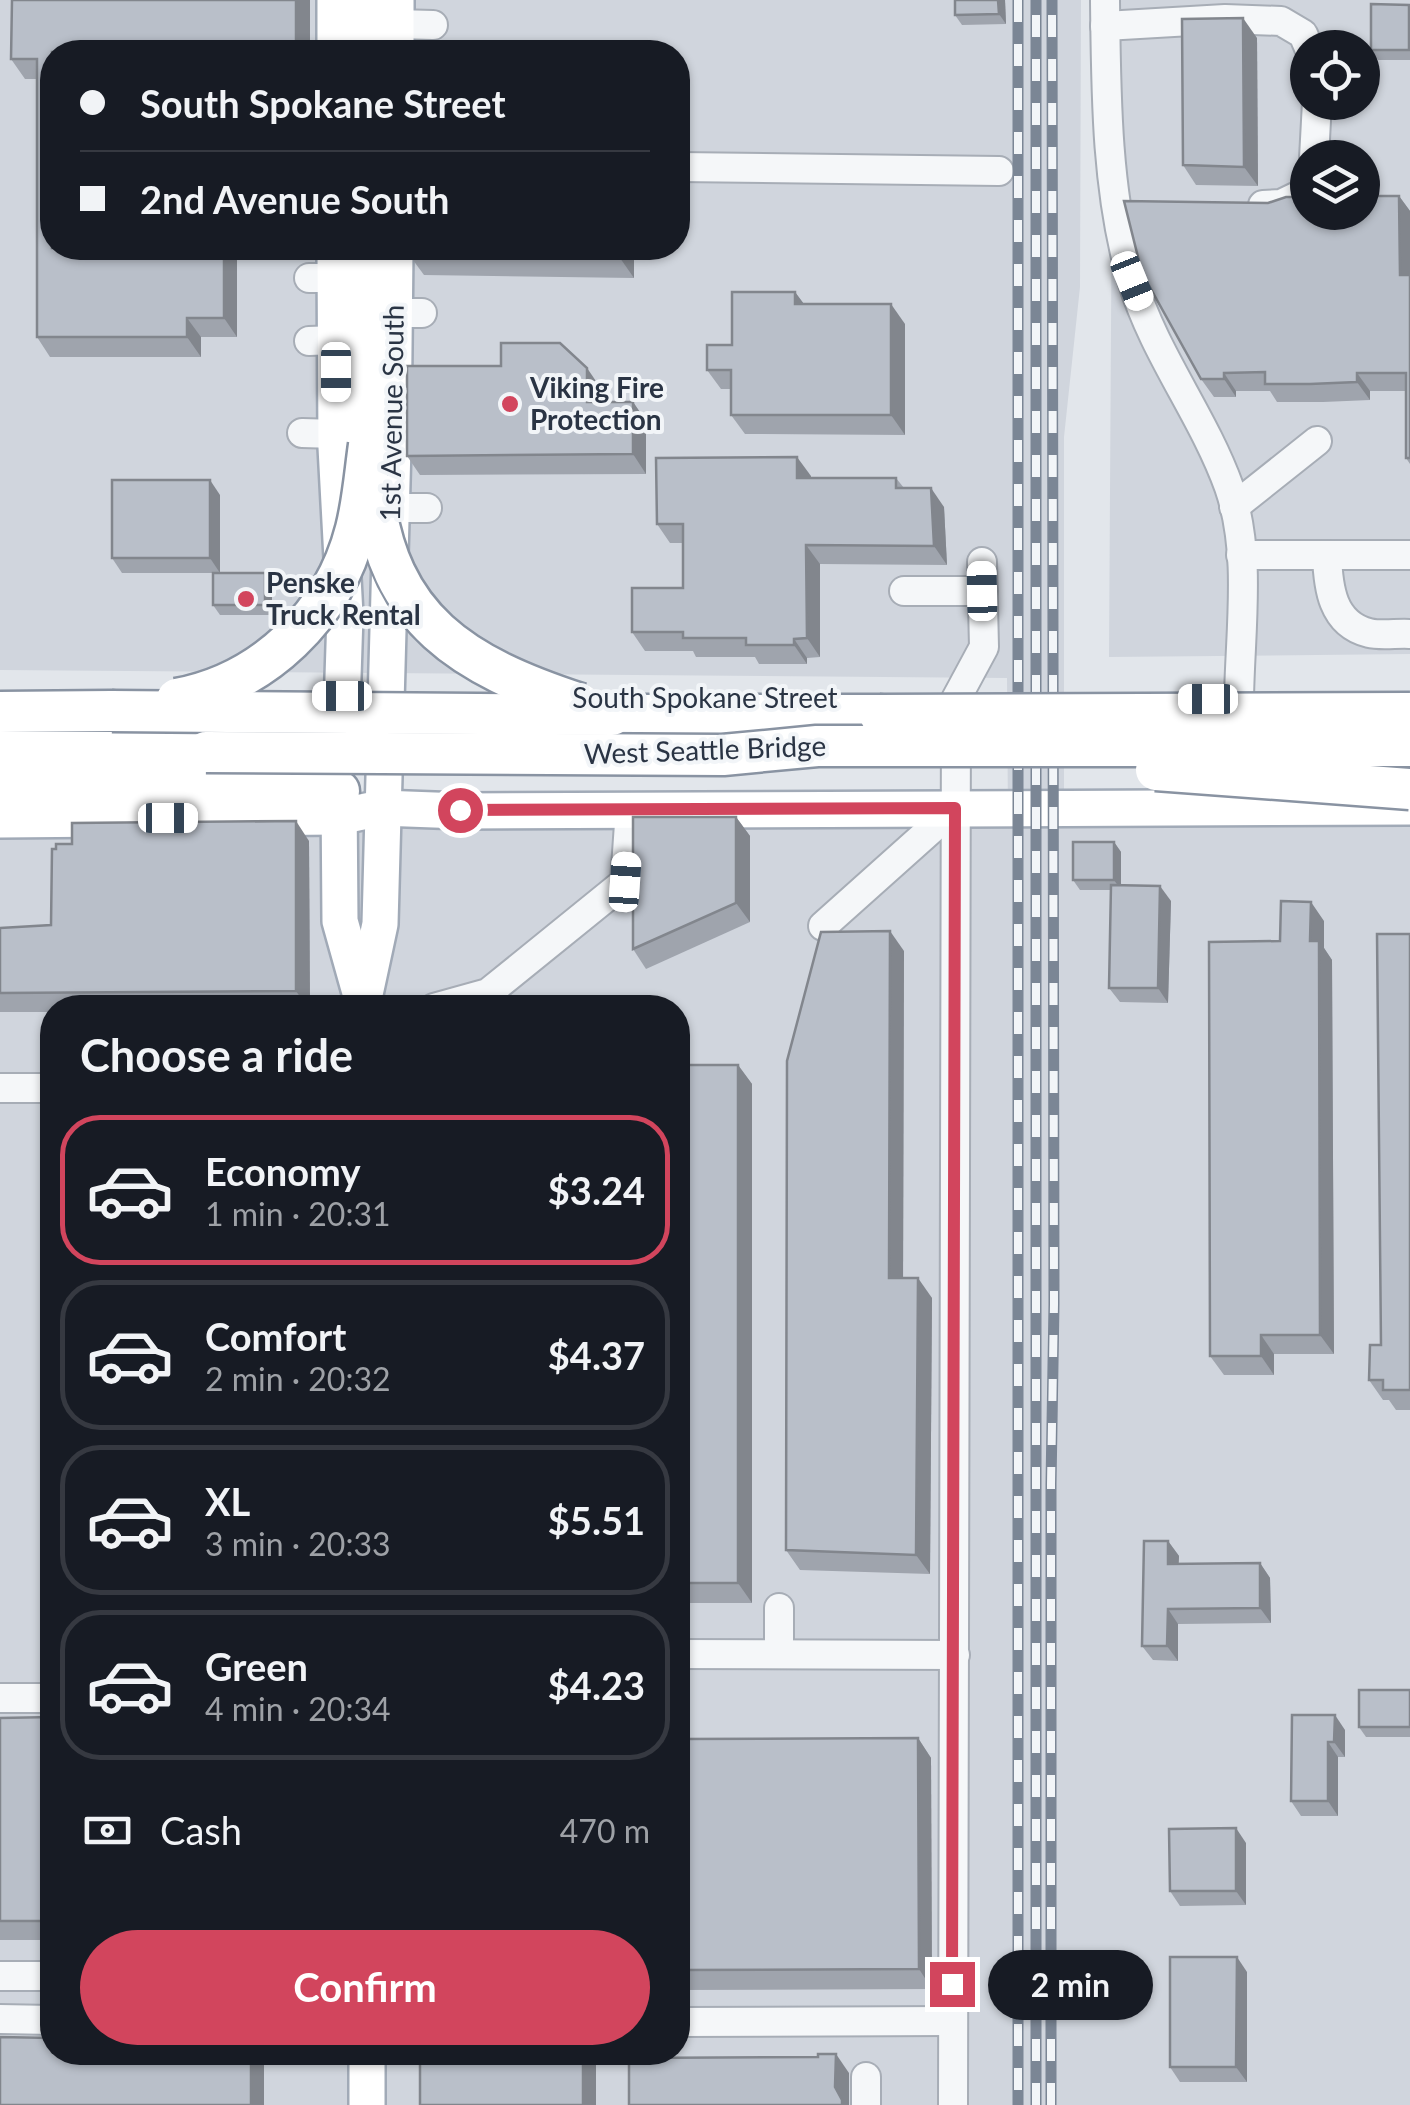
<!DOCTYPE html>
<html lang="en">
<head>
<meta charset="utf-8">
<style>
	:root { --surface:#171b24; --page:#20242c; --text:#f1f3f6; --muted:#9ea1a6; --line:#363941; --accent:#d2455d }
	body { margin:0; font-family:Lato,sans-serif; background:var(--page); color:var(--text); height:100vh; display:flex; flex-direction:column; font-size:38px; white-space:nowrap }
	* { box-sizing:border-box; margin:0 }
	p { font-size:32px; color:var(--muted) }
	.icon { flex:none; width:55px; height:55px; fill:none; stroke:currentColor; stroke-width:2; stroke-linecap:round; stroke-linejoin:round }
	.map { position:relative; flex:1; overflow:hidden }
	.sheet { position:absolute; left:40px; top:995px; width:650px; height:1070px; display:flex; flex-direction:column; background:var(--surface); border-radius:40px; box-shadow:0 2px 8px #0004 }
	.sheet>* { flex:none }
	.hud { position:absolute; left:40px; top:40px; width:650px; height:220px; border-radius:40px; box-shadow:0 2px 8px #0004; display:grid; align-content:center; height:220px; padding:0 40px; background:var(--surface) }
	.tools { position:absolute; left:1290px; top:30px; display:grid; gap:20px }
	.tools a { display:grid; place-items:center; width:90px; height:90px; border-radius:50%; background:var(--surface); box-shadow:0 2px 8px #0004; font-size:50px }
	.end { position:absolute; width:45px; height:45px; margin:-22px; border:12px solid #d2455d; background:#fff; box-shadow:0 0 0 5px #fff }
	.from { border-radius:50% }
	.bubble { position:absolute; height:70px; border-radius:35px; background:var(--surface); box-shadow:0 2px 8px #0004; font-size:32px; font-weight:700; line-height:70px; text-align:center }
	.car { position:absolute; width:30px; height:60px; margin:-30px -15px; border-radius:12px; box-shadow:0 0 8px 2px #0007; background:linear-gradient(#fff 24%,#345 0 40%,#fff 0 76%,#345 0 86%,#fff 0) }
	.hud b { display:flex; align-items:center; gap:35px; height:95px; font-size:38px }
	.hud b+b { border-top:2px solid var(--line) }
	.hud i { width:25px; height:25px; background:var(--text) }
	ul { padding:0; list-style:none }
	li { display:flex; align-items:center; gap:30px; height:150px; margin:0 20px 15px; padding:0 20px; border:5px solid var(--line); border-radius:40px }
	li div { flex:1 }
	li b { display:block; font-size:38px }
	li em { font-style:normal; font-weight:700 }
	li.on { border-color:var(--accent) }
	li>.icon { width:90px; height:90px; stroke-width:1.5 }
	h2 { padding:0 40px; font-size:45px; line-height:120px }
	.pay { display:flex; align-items:center; gap:25px; height:110px; padding:0 40px; font-size:38px }
	.pay p { margin-inline-start:auto }
	.action { display:flex; gap:20px; margin-top:auto; padding:20px 40px }
	.action a { flex:1; height:115px; border-radius:60px; background:var(--accent); color:#fff; font-size:40px; font-weight:700; line-height:115px; text-align:center }
	.map>svg:first-child { display:block }
</style>
</head>
<body>
<div class="map">
<svg width="1410" height="2105" viewBox="0 0 1410 2105">
	<rect width="100%" height="100%" fill="#e2e6eb"/>
	<!-- built -->
	<g fill="#d0d5dd" fill-rule="evenodd">
		<path d="M0,0H1081L1080,287L1064,437V823L1410,822V2105H0V819L1008,822L1007,678L0,670ZM52,52H678V248H52ZM52,1008H678V2052H52Z"/>
		<path d="M1113,0H1410V654L1109,657ZM1308,48H1362V102H1308ZM1308,158H1362V212H1308Z"/>
	</g>
	<g fill="none" stroke-linecap="round" stroke-linejoin="round">
		<defs>
			<g id="minor">
				<path d="M1105,0C1106,92 1106,191 1132,280C1154,354 1203,415 1229,487C1252,553 1240,630 1239,699"/>
				<path d="M396,24L433,25"/>
				<path d="M1105,26L1225,19L1281,21L1303,34L1309,48"/>
				<path d="M1314,158L1317,102"/>
				<path d="M678,167L999,171"/>
				<path d="M1263,205L1281,204L1308,191"/>
				<path d="M309,278H335"/>
				<path d="M394,313H422"/>
				<path d="M309,341L336,340"/>
				<path d="M302,433L336,434"/>
				<path d="M1234,507L1317,441"/>
				<path d="M391,508H427"/>
				<path d="M1241,555H1410"/>
				<path d="M1327,555C1328,587 1332,624 1369,633C1381,636 1398,633 1410,634"/>
				<path d="M904,591H983"/>
				<path d="M823,926L955,808"/>
				<path d="M434,1008L488,993L625,882L630,809"/>
				<path d="M0,1088H52"/>
				<path d="M779,1608V1654"/>
				<path d="M678,1654L955,1655"/>
				<path d="M0,1698H52"/>
				<path d="M0,1976H52"/>
				<path d="M0,2019L52,2020"/>
				<path d="M678,2022L952,2021"/>
				<path d="M866,2105V2077"/>
				<path d="M953,2105L956,699L984,647L982,562"/>
			</g>
			<g id="major">
				<path d="M335,0V52"/>
				<path d="M396,52V0"/>
				<path d="M335,248L336,447L345,615L341,739"/>
				<path d="M339,796L340,921L361,996"/>
				<path d="M0,820L338,817L381,808L461,811L1410,807"/>
				<path d="M362,1008L380,924L393,446L395,248"/>
				<path d="M367,2105V2052"/>
			</g>
			<g id="highway">
				<path d="M365,0L366,52"/>
				<path d="M367,248L369,445"/>
				<path d="M0,712L112,711"/>
				<path d="M612,715H880"/>
				<path d="M0,752H206"/>
				<path d="M0,792L339,791"/>
			</g>
		</defs>
		<!-- minor casing -->
		<use href="#minor" stroke="#a7adb6" stroke-width="32"/>
		<!-- major casing -->
		<use href="#major" stroke="#a1aab7" stroke-width="40"/>
		<!-- highway casing -->
		<use href="#highway" stroke="#8993a2" stroke-width="45"/>
		<!-- minor -->
		<use href="#minor" stroke="#f5f7f9" stroke-width="28"/>
		<!-- major -->
		<use href="#major" stroke="#fff" stroke-width="35"/>
		<!-- highway -->
		<use href="#highway" stroke="#fff" stroke-width="40"/>
		<defs>
			<g id="rail">
				<path d="M1018,0V2105"/>
				<path d="M1036,2105V0"/>
				<path d="M1051,2105V1484L1054,1304L1052,0"/>
			</g>
		</defs>
		<!-- rail casing -->
		<use href="#rail" stroke="#7b8695" stroke-width="11"/>
		<!-- rail -->
		<use href="#rail" stroke="#f2f5f8" stroke-width="8" stroke-dasharray="22" stroke-linecap="butt"/>
		<defs>
			<g id="highway-bridge">
				<path d="M373,489C387,621 464,666 580,704"/>
				<path d="M177,699C264,683 334,615 356,529C363,502 365,473 369,445"/>
				<path d="M112,711L612,715"/>
				<path d="M880,715L1410,713"/>
				<path d="M206,752L723,755L817,746H1410"/>
				<path d="M1156,770L1410,789"/>
			</g>
		</defs>
		<!-- highway-bridge casing -->
		<use href="#highway-bridge" stroke="#8993a2" stroke-width="45" stroke-linecap="butt"/>
		<!-- highway-bridge -->
		<use href="#highway-bridge" stroke="#fff" stroke-width="40"/>
	</g>
	<!-- wall -->
	<g fill="#9fa4ad">
		<path d="M12,0H310V52H52V248H237V337H201V357H50L37,337V79H25L11,59Z"/>
		<path d="M1005,0L1006,24L962,25L955,15Z"/>
		<path d="M1410,6V60H1378L1371,50Z"/>
		<path d="M1257,38L1258,186L1196,185L1183,165Z"/>
		<path d="M1399,196L1410,211V464L1406,458V391H1370V400L1323,402H1277L1270,391H1236V397H1214L1201,379L1268,203Z"/>
		<path d="M634,248V278L424,275L410,256Z"/>
		<path d="M795,292L804,304L905,324V435L745,434L731,415V389H721L707,370L732,345Z"/>
		<path d="M600,387V402H633L646,421V474L420,475L407,456Z"/>
		<path d="M811,476V478H896L904,488L944,507L947,565L820,564V657L807,658V664H759L755,657H696L693,651H645L632,632L683,588V543H670L657,524Z"/>
		<path d="M220,495V573H122L112,558Z"/>
		<path d="M272,583V615H220L213,605Z"/>
		<path d="M736,817L750,836V922L646,969L633,949Z"/>
		<path d="M309,841L310,1008H52V1012H0V928L51,925Z"/>
		<path d="M1114,842L1121,852V885L1171,901L1168,1003L1120,1002L1109,988L1111,890H1080L1073,880Z"/>
		<path d="M1324,921V948L1332,960L1334,1354H1274V1375H1224L1210,1356L1280,941Z"/>
		<path d="M1410,934V1410H1396L1389,1400H1383L1369,1380L1381,1345Z"/>
		<path d="M904,951L903,1278L932,1298L930,1574L800,1570L786,1550Z"/>
		<path d="M678,1065H738L752,1084V1603H684L678,1593Z"/>
		<path d="M1168,1541L1179,1556L1178,1564L1260,1563L1270,1578L1271,1623L1178,1624V1661L1153,1660L1142,1646Z"/>
		<path d="M1410,1690V1737H1366L1359,1727Z"/>
		<path d="M1292,1715L1345,1730V1757H1338V1816H1301L1291,1801Z"/>
		<path d="M52,1717V1940H0V1718Z"/>
		<path d="M918,1738L931,1758L932,1989L678,1990V1739Z"/>
		<path d="M1246,1843V1905L1180,1906L1170,1891Z"/>
		<path d="M1247,1972V2082H1180L1170,2067Z"/>
	</g>
	<!-- shaded-wall -->
	<g fill="#82868d">
		<rect x="296" y="0" width="14" height="52"/>
		<path d="M998,0H1005L1006,24L999,14Z"/>
		<path d="M1243,18L1257,38L1258,186L1244,167Z"/>
		<path d="M1399,196L1410,211V290L1400,275Z"/>
		<path d="M224,248H237V337L224,318Z"/>
		<path d="M620,248H634V278L620,258Z"/>
		<path d="M795,292L809,311L795,304Z"/>
		<path d="M891,304L905,324V435L891,415Z"/>
		<path d="M187,318L201,337V357L187,337Z"/>
		<path d="M587,368L600,387L601,421L587,402Z"/>
		<path d="M1224,373L1236,391V397L1224,379Z"/>
		<path d="M1357,373L1370,391V400L1357,382Z"/>
		<path d="M633,402L646,421V474L633,454Z"/>
		<path d="M797,457L811,476V497L797,478Z"/>
		<path d="M210,480L220,495V573L210,558Z"/>
		<path d="M931,488L944,507L947,565L934,546Z"/>
		<path d="M806,545L820,564V657L807,638Z"/>
		<path d="M265,573L272,583V615L265,605Z"/>
		<path d="M794,639L807,658V664L794,645Z"/>
		<path d="M736,817L750,836V922L736,903Z"/>
		<path d="M296,821L309,841L310,1008H308L296,991Z"/>
		<path d="M1114,842L1121,852V890L1114,880Z"/>
		<path d="M1160,886L1171,901L1168,1003L1158,988Z"/>
		<path d="M1311,902L1324,921V948L1332,960L1334,1354L1320,1335L1310,941Z"/>
		<path d="M890,931L904,951L903,1298L889,1278Z"/>
		<path d="M738,1065L752,1084V1603L738,1583Z"/>
		<path d="M918,1278L932,1298L930,1574L916,1555Z"/>
		<path d="M1261,1335L1274,1354V1375L1261,1356Z"/>
		<path d="M1168,1541L1179,1556L1178,1579L1168,1564Z"/>
		<path d="M1260,1563L1270,1578L1271,1623L1260,1608Z"/>
		<path d="M1168,1609L1178,1624V1661L1167,1646Z"/>
		<path d="M1335,1715L1345,1730V1757L1334,1742Z"/>
		<path d="M918,1738L931,1758L932,1989L919,1969Z"/>
		<path d="M1328,1742L1338,1757V1816L1328,1801Z"/>
		<path d="M1236,1828L1246,1843V1905L1236,1891Z"/>
		<path d="M1237,1957L1247,1972V2082L1236,2067Z"/>
		<path d="M251,2052H261L264,2057V2105H251Z"/>
		<path d="M583,2052H594L596,2056V2105H583Z"/>
		<path d="M836,2054L849,2073V2105H842L835,2087Z"/>
	</g>
	<!-- building -->
	<g fill="#b9bfc9" stroke="#82868d" stroke-width="2.5">
		<path d="M12,0H296V52H52V248H224V318H187V337H37V59H11Z"/>
		<path d="M955,0H998L999,14L955,15Z"/>
		<path d="M1371,4L1409,5V50H1371Z"/>
		<path d="M1243,18L1244,167L1183,165L1182,19Z"/>
		<path d="M1362,196H1399L1400,275H1410V458H1406V373H1357V382L1310,384H1265V372L1224,373V379H1201L1142,273L1124,201L1268,203L1286,197H1308V212H1362Z"/>
		<path d="M410,248H620V258L410,256Z"/>
		<path d="M732,292H795V304H891V415H731V370H707V345H732Z"/>
		<path d="M501,343H560L587,368V402H633V454L407,456V366H501Z"/>
		<path d="M797,457V478H896V488H931L934,546L806,545L807,638L794,639V645H746V638H683V632H632V588H683V524H657L656,458Z"/>
		<rect x="112" y="480" width="98" height="78"/>
		<rect x="213" y="573" width="52" height="32"/>
		<path d="M633,817H736V903L633,949Z"/>
		<path d="M296,821V991L0,993V928L51,925L52,849H56V844H72V823Z"/>
		<rect x="1073" y="842" width="41" height="38"/>
		<path d="M1111,885L1160,886L1158,988H1109Z"/>
		<path d="M1281,901L1311,902L1310,941H1319L1320,1335H1261V1356H1210L1209,942L1280,941Z"/>
		<path d="M890,931L889,1278H918L916,1555L786,1550L787,1061L821,932Z"/>
		<path d="M1377,934H1410V1390H1383V1380H1369L1370,1345H1381Z"/>
		<rect x="678" y="1065" width="60" height="518"/>
		<path d="M1144,1541H1168V1564L1260,1563V1608L1168,1609L1167,1646H1142Z"/>
		<rect x="1359" y="1690" width="51" height="37"/>
		<path d="M1292,1715H1335L1334,1742H1328V1801H1291Z"/>
		<path d="M52,1717V1921H0V1718Z"/>
		<path d="M918,1738L919,1969L678,1970V1739Z"/>
		<path d="M1236,1828V1891H1170L1169,1829Z"/>
		<path d="M1170,1957H1237L1236,2067H1170Z"/>
		<path d="M0,2037L52,2038V2052H251V2105H0Z"/>
		<path d="M479,2052H583V2105H420V2058H479Z"/>
		<path d="M818,2054H836L835,2087L842,2100V2105H629V2058L818,2057Z"/>
	</g>
	<g fill="none" stroke-linecap="round" stroke-linejoin="round">
		<!-- route -->
		<path stroke="#d2455d" stroke-width="12" d="M460,810L955,808L952,1984"/>
	</g>
	<!-- markers -->
	<g fill="#d2455d" stroke="#f2f5f8" stroke-width="4">
		<circle cx="510" cy="404" r="10"/>
		<circle cx="246" cy="599" r="10"/>
	</g>
	<g text-anchor="middle" stroke-width="8" stroke-linejoin="round" paint-order="stroke">
		<!-- poi labels -->
		<g font-size="28" font-weight="bold" fill="#2a3444" stroke="#f2f5f8" text-anchor="start">
			<text x="530" y="398">Viking Fire<tspan x="530" dy="32">Protection</tspan></text>
			<text x="266" y="593">Penske<tspan x="266" dy="32">Truck Rental</tspan></text>
		</g>
		<!-- street labels -->
		<g font-size="28" fill="#2a3444" stroke="#f2f5f8">
			<text transform="translate(392 413) rotate(-89)" y="10">1st Avenue South</text>
			<text x="705" y="708">South Spokane Street</text>
			<text transform="translate(705 750) rotate(-2)" y="10">West Seattle Bridge</text>
		</g>
	</g>
</svg>
<div class="tools">
<a><svg class="icon" aria-label="locate" viewBox="0 0 24 24"><circle cx="12" cy="12" r="6"/><path d="M12 2v4M12 18v4M2 12h4M18 12h4"/></svg></a>
<a><svg class="icon" aria-label="layers" viewBox="0 0 24 24"><path d="M12 4l9 5-9 5-9-5zM3 14l9 5 9-5"/></svg></a>
</div>
<i class="end from" style="left:460px;top:810px"></i>
<i class="end" style="left:952px;top:1984px"></i>
<div class="bubble" style="left:988px;top:1950px;width:165px">2 min</div>
<i class="car" style="left:1132px;top:281px;rotate:158deg"></i>
<i class="car" style="left:336px;top:372px;rotate:180deg"></i>
<i class="car" style="left:982px;top:591px;rotate:359deg"></i>
<i class="car" style="left:342px;top:696px;rotate:270deg"></i>
<i class="car" style="left:1208px;top:699px;rotate:270deg"></i>
<i class="car" style="left:168px;top:818px;rotate:90deg"></i>
<i class="car" style="left:625px;top:882px;rotate:4deg"></i>
<div class="hud">
<b><i class="from"></i>South Spokane Street</b>
<b><i></i>2nd Avenue South</b>
</div>
<section class="sheet">
<h2>Choose a ride</h2>
<ul>
<li class="on"><svg class="icon" aria-label="car" viewBox="0 0 24 24"><path d="M5 17H2v-5l4-1 3-4h7l3 4 3 1v5h-3M9 17h6M6 11h13"/><circle cx="7" cy="17" r="2"/><circle cx="17" cy="17" r="2"/></svg><div><b>Economy</b><p>1 min · 20:31</p></div><em>$3.24</em></li>
<li><svg class="icon" aria-label="car" viewBox="0 0 24 24"><path d="M5 17H2v-5l4-1 3-4h7l3 4 3 1v5h-3M9 17h6M6 11h13"/><circle cx="7" cy="17" r="2"/><circle cx="17" cy="17" r="2"/></svg><div><b>Comfort</b><p>2 min · 20:32</p></div><em>$4.37</em></li>
<li><svg class="icon" aria-label="car" viewBox="0 0 24 24"><path d="M5 17H2v-5l4-1 3-4h7l3 4 3 1v5h-3M9 17h6M6 11h13"/><circle cx="7" cy="17" r="2"/><circle cx="17" cy="17" r="2"/></svg><div><b>XL</b><p>3 min · 20:33</p></div><em>$5.51</em></li>
<li><svg class="icon" aria-label="car" viewBox="0 0 24 24"><path d="M5 17H2v-5l4-1 3-4h7l3 4 3 1v5h-3M9 17h6M6 11h13"/><circle cx="7" cy="17" r="2"/><circle cx="17" cy="17" r="2"/></svg><div><b>Green</b><p>4 min · 20:34</p></div><em>$4.23</em></li>
</ul>
<div class="pay"><svg class="icon" aria-label="cash" viewBox="0 0 24 24"><path d="M3 7h18v10H3z"/><circle cx="12" cy="12" r="2"/></svg>Cash<p>470 m</p></div>
<div class="action"><a>Confirm</a></div>
</section>
</div>
</body>
</html>
